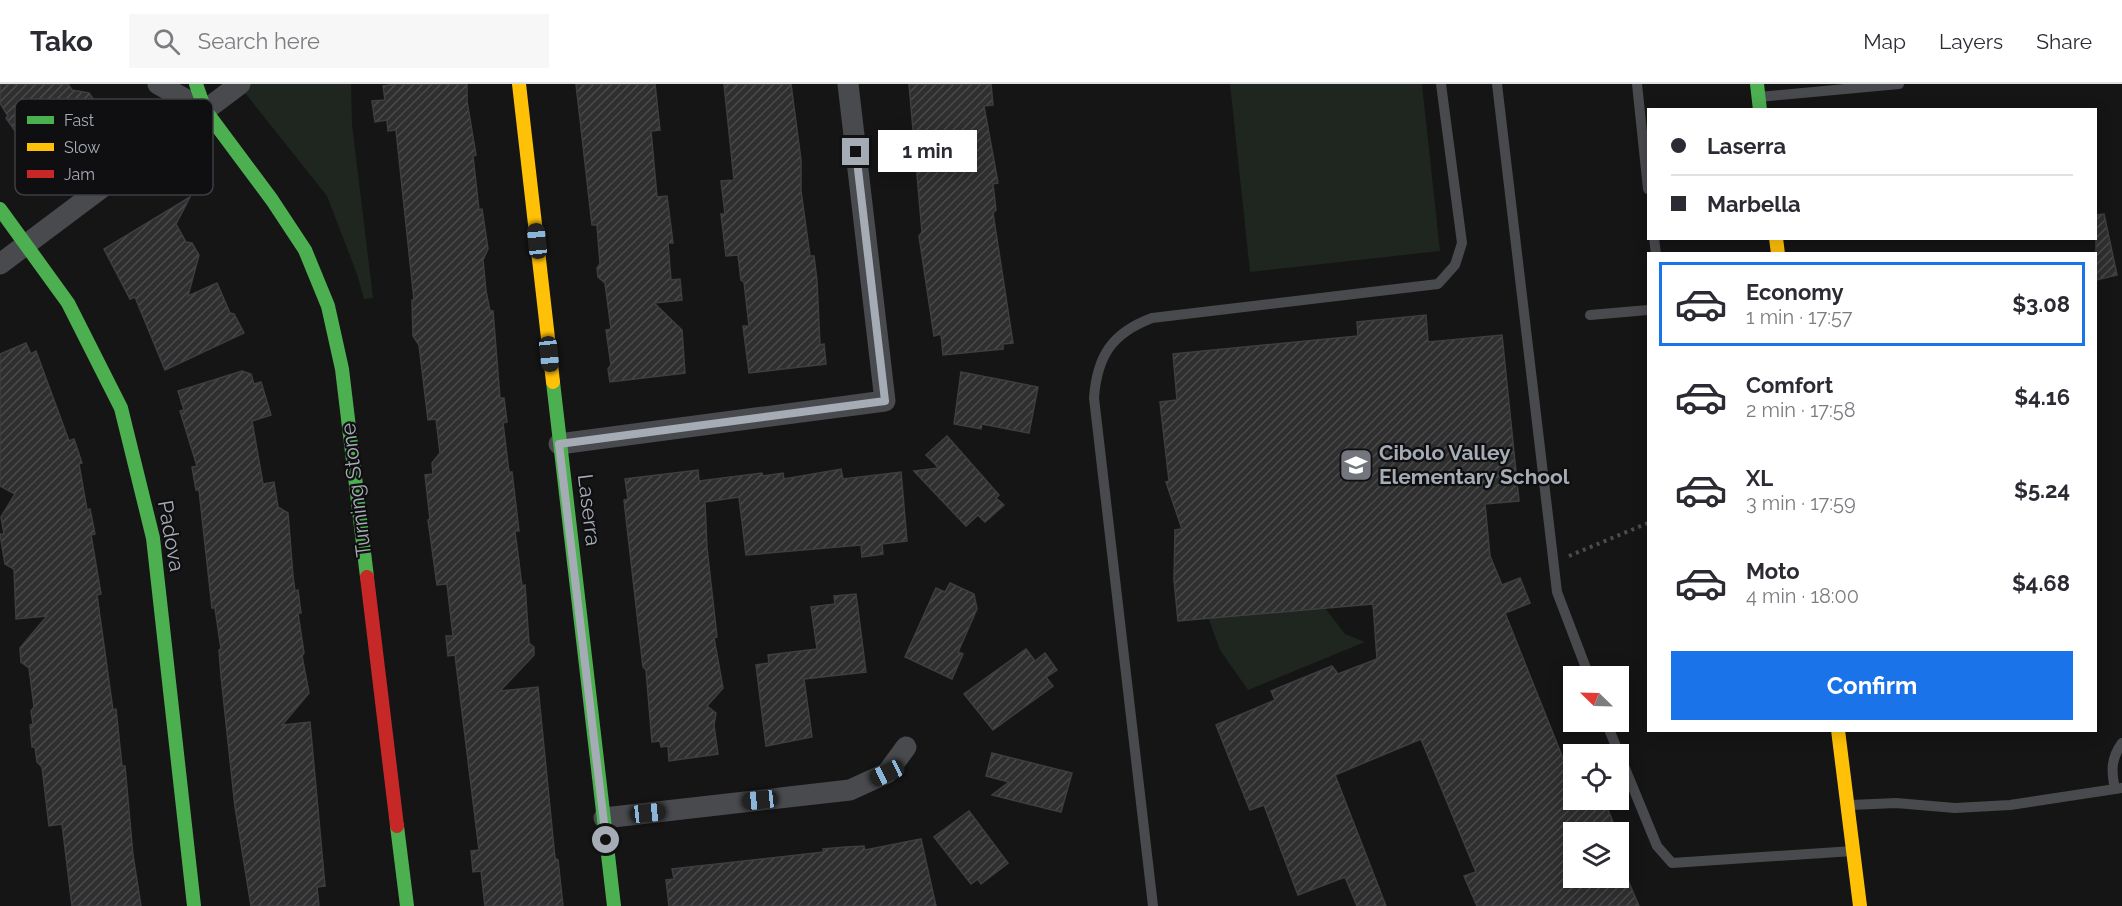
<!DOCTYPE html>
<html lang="en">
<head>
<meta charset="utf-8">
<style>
	:root { --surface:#fff; --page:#f7f7f7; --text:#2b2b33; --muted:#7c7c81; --line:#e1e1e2; --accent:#1a73e8 }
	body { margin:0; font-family:Raleway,sans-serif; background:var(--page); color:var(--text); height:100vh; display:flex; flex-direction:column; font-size:22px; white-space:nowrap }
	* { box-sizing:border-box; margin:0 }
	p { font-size:20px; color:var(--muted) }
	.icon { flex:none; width:33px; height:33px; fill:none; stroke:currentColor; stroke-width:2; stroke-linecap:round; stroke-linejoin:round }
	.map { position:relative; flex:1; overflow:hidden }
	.details { position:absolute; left:1647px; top:168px; width:450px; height:480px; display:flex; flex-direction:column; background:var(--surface); border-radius:0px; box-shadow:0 3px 15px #0003 }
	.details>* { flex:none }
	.top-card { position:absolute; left:1647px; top:24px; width:450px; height:132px; border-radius:0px; box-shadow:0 3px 15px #0003; display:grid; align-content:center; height:132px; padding:0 24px; background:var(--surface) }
	.needle { width:39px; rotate:293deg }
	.controls { position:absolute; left:1563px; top:582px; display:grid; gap:12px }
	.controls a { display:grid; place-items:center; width:66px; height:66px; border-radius:0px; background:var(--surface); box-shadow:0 3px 15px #0003; font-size:30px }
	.end { position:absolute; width:27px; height:27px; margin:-14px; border:8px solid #a6acb5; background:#111; box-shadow:0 0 0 3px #111 }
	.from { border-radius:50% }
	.bubble { position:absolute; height:42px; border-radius:0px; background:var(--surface); box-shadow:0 3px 15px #0003; font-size:20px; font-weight:700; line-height:42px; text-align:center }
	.car { position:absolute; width:18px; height:36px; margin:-18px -9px; border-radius:8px; box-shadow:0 0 4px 2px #0007; background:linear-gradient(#222 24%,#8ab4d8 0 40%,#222 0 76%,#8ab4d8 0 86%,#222 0) }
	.top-card b { display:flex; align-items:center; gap:21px; height:57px; font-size:22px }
	.top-card b+b { border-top:2px solid var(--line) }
	.top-card i { width:15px; height:15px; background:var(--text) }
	ul { padding:10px 0 0; list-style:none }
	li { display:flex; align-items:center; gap:18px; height:84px; margin:0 12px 9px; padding:0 12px; border:3px solid transparent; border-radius:0px }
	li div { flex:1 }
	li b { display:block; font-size:22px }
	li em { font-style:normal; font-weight:700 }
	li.selected { border-color:var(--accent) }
	li>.icon { width:54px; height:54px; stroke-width:1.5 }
	.primary-button { display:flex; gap:12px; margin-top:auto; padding:12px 24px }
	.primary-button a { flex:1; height:69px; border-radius:0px; background:var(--accent); color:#fff; font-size:24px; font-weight:700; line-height:69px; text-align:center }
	header { display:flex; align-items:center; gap:36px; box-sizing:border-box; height:84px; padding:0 30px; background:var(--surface); border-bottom:2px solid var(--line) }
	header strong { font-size:28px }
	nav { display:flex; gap:33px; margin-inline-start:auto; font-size:21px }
	.search { width:420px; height:54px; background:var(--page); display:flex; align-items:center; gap:15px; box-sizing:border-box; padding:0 21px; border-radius:0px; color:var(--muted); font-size:22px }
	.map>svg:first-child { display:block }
</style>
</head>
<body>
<header>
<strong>Tako</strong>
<div class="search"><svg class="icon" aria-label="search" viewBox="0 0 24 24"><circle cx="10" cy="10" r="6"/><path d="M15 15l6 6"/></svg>Search here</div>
<nav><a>Map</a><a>Layers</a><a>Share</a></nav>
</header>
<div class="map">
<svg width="2122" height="822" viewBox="0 0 2122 822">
	<defs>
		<pattern id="building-hatch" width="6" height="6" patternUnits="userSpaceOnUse" patternTransform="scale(1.5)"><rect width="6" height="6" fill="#2f2f30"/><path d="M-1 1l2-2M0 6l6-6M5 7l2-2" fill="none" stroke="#4a4a4c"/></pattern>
	</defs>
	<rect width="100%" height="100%" fill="#151515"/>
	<!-- park -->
	<g fill="#1f251f">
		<path d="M238,0H351L352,40L373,214L364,215L357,190L327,112Z"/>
		<path d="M1230,0H1422L1440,167L1250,188Z"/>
		<path d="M1325,524L1345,550L1365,558L1248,606L1220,566L1208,533Z"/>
	</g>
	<!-- building -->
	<g fill="url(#building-hatch)" stroke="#3d3e41" stroke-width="1.5">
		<path d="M0,0H68L72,6L89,9L109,39L42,85L6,34L8,32L0,19Z"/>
		<path d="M396,0H467V17L476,71L473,72L479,126L482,125L488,165L483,176L486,207L490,227H493L500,314H504L507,338L503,339L504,347L509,388H512L519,447H515L522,502L525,501L529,559L534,563V571L500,607L538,603L555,774L558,776L563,822H485L481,787L473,788L471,767L479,766L455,571L448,572L446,552H453L447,500L437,501L428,436L430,435L425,391L433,390L432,379L440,369L436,335L428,336L419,261L413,252L412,216H414L396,46L388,47L387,36L375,38L372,17L385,16L383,2Z"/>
		<path d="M576,0H655L660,46L651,47L657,113L667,112L673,159H668L671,196L680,195L682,216L654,219L682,246L685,289L610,298L608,285L611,281L606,246L611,245L605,199L598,193L597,184L600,180L597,141H592Z"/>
		<path d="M724,0H791L801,76V107L810,172H814L817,197L820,261L824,260L826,280L749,289L743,242H749L744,198L741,196L738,171L726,172L721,130H725L721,97L734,96Z"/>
		<path d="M909,0H991L993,21L984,22L998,99L993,100L996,126L993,129L1013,259L1003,260V265L943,271L941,250L934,252L919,152L922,148Z"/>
		<path d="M190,113L176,140L186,158L192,159L199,171L188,212L217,199L230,229L234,230L244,249L165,286L135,213L130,215L104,165Z"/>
		<path d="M2104,130L2117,191L2096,196V131Z"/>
		<path d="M1426,231L1428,258L1502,251L1519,417L1485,420L1490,472L1502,501L1520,494L1530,519L1505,529L1566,682L1574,678V716H1604L1617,748H1574V794H1627L1639,822H1477L1464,792L1476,788L1421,655L1335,691L1386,822H1357L1345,793L1298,811L1264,721L1250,726L1216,641L1275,616L1271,607L1332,582L1338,590L1377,575L1373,520L1178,537L1174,496L1175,446L1182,445L1166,398L1169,397L1160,318L1177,316L1173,270L1358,252L1357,238Z"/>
		<path d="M26,259L31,270L36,267L69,357L74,355L82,379L79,380L87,426L90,425L95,450L91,451L101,510L97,511L113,626L116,625L122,682H125L133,771L141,822H72L62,740L49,742L42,683L37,678L35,663H32L30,641L33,640L31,627L34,623L29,584L21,578L20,564L47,532L16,535L14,485L5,480L0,450H4L1,433L15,410L0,402V270Z"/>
		<path d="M242,287L251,290L254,300L261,298L271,331L252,337L263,400L274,398L278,423L288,429L293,492L295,507L298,506L301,529H298L304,569L302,572L309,609L282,641L310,638L325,802L317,803L319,822H251L235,723L221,592L219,566L221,565L215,524H212L199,406H196L192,383L197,382L180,327L184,326L178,307Z"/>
		<path d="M961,288L1038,303L1029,349L982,340L981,345L954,340Z"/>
		<path d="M947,352L999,411L996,414L1004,421L985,438L978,431L966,442L914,387L939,384L926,371Z"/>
		<path d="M841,385L843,395L901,388L907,457L882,460L883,470L862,473L861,461L746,471L739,413L705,418L707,464L717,553L714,554L723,604L707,622L716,629L714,641L718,670L669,677L668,662L661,663L660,657L652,658L646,586L643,583L624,416L628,415L625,395L698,386L699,397L762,389L763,392L783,389L784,395Z"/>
		<path d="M950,499L974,510L977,525L958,568L963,570L952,595L905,573L936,504L945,508Z"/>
		<path d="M856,510L866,588L804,595L812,653L766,662L756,581L769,579L768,571L817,565L811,523L835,520L834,512Z"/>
		<path d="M1026,565L1035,577L1045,569L1057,586L1046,593L1053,602L993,646L964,610Z"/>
		<path d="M992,669L1072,689L1061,728L992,711L1009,698L986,692Z"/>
		<path d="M969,727L1008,779L981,800L978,795L971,800L934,753Z"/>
		<path d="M921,755L936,822H669L666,796L674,795L672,785L824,768L823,765L845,763L864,762L865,766Z"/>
	</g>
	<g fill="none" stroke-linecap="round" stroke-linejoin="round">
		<!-- path -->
		<path stroke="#4b4c4f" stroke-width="4" stroke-dasharray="3 4.5" stroke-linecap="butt" d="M1569,472L1648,439"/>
		<!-- lane -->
		<g stroke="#494a4e" stroke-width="10">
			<path d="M1497,0L1557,508L1589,592"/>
			<path d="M1637,0L1648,105"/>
			<path d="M1759,13L1899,0"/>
			<path d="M1654,154L1656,170"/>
			<path d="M1590,231L1648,226"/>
			<path d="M1606,638L1657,762L1672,779L1853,767"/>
			<path d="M2115,705C2111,687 2111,674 2122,659"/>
			<path d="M1851,721L1896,719L1955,724L2010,721L2122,704"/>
			<path d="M1153,822L1094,314C1097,272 1112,249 1152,234L1438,200L1455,181L1462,159L1441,0"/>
		</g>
		<!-- street -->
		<g stroke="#494a4e" stroke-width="21">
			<path d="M158,0L205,26"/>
			<path d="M0,180L240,0"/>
			<path d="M559,360L885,317L848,0"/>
			<path d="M604,734L850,706L887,689L906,663"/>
		</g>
		<!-- fast -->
		<g stroke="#4caf50" stroke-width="14">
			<path d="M196,0L205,26L272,116L305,166L328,222L342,285L367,493"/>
			<path d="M1757,0L1760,26"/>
			<path d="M0,125L68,219L121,324L153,454L194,822"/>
			<path d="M553,298L614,822"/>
			<path d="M397,742L407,822"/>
		</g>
		<!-- slow -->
		<g stroke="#ffc107" stroke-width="14">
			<path d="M519,0L553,298"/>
			<path d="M1776,154L1778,170"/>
			<path d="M1838,646L1860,822"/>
		</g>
		<!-- jam -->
		<path stroke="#c62828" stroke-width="14" d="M367,493L397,742"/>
	</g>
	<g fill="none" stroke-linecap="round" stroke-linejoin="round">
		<!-- route -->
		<path stroke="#a6acb5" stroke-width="8" d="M606,756L559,360L885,317L856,68"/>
	</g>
	<!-- icons -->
	<defs>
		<symbol id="school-square" viewBox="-11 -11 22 22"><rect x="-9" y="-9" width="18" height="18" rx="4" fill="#73777d" stroke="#0f0f11"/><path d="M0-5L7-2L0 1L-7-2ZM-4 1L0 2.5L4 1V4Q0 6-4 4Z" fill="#fff"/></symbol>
	</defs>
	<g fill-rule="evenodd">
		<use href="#school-square" x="1337" y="362" width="38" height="38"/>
	</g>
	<g text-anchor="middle" stroke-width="4.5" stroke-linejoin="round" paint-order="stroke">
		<!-- poi labels -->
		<g font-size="21" font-weight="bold" fill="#a6acb5" stroke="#0f0f11" text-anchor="start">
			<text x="1379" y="376">Cibolo Valley<tspan x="1379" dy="24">Elementary School</tspan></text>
		</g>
		<!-- street labels -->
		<g font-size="21" fill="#a6acb5" stroke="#0f0f11">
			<text transform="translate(356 406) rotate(-97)" y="7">Turning Stone</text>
			<text transform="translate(589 426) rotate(83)" y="7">Laserra</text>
			<text transform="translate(171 452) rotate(80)" y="7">Padova</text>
		</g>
	</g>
	<!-- legend -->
	<rect x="15" y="15" width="198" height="96" rx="9" fill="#0f0f11" stroke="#3c3e42" stroke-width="1.5"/>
	<rect x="27" y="32" width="27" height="8" fill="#4caf50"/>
	<rect x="27" y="59" width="27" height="8" fill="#ffc107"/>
	<rect x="27" y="86" width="27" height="8" fill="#c62828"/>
	<g font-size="16" fill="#a6acb5">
		<text x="64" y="42">Fast</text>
		<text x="64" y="69">Slow</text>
		<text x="64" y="96">Jam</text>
	</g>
</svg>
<div class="controls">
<a><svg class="needle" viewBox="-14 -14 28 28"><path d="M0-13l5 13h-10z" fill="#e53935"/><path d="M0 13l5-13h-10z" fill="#7c7c81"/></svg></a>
<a><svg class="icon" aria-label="locate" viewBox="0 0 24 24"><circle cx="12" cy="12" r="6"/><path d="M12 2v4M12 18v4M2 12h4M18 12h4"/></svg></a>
<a><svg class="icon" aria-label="layers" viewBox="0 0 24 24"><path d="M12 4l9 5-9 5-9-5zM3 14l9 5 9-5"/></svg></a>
</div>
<i class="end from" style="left:606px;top:756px"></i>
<i class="end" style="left:856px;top:68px"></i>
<div class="bubble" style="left:878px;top:46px;width:99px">1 min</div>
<i class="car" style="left:537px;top:157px;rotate:354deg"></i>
<i class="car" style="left:549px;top:270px;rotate:174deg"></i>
<i class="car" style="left:887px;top:689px;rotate:245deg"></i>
<i class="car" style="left:760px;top:716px;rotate:264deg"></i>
<i class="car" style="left:648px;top:729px;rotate:84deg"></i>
<div class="top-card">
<b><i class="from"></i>Laserra</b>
<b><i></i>Marbella</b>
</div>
<section class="details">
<ul>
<li class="selected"><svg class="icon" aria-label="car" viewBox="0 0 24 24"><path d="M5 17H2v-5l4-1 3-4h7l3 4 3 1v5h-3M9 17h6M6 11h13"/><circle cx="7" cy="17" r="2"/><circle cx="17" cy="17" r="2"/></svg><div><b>Economy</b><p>1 min · 17:57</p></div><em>$3.08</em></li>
<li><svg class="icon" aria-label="car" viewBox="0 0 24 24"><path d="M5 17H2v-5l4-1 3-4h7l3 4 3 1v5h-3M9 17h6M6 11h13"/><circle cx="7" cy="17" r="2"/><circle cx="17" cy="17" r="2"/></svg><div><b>Comfort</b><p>2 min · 17:58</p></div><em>$4.16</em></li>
<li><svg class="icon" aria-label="car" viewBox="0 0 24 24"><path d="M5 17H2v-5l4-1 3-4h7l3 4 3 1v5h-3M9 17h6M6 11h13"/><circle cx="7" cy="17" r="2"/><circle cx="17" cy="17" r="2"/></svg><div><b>XL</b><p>3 min · 17:59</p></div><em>$5.24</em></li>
<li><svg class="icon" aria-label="car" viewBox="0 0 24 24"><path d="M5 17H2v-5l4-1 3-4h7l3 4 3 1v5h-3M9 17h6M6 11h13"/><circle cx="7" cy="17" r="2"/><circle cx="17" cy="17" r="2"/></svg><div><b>Moto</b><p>4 min · 18:00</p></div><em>$4.68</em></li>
</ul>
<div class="primary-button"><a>Confirm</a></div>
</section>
</div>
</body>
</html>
